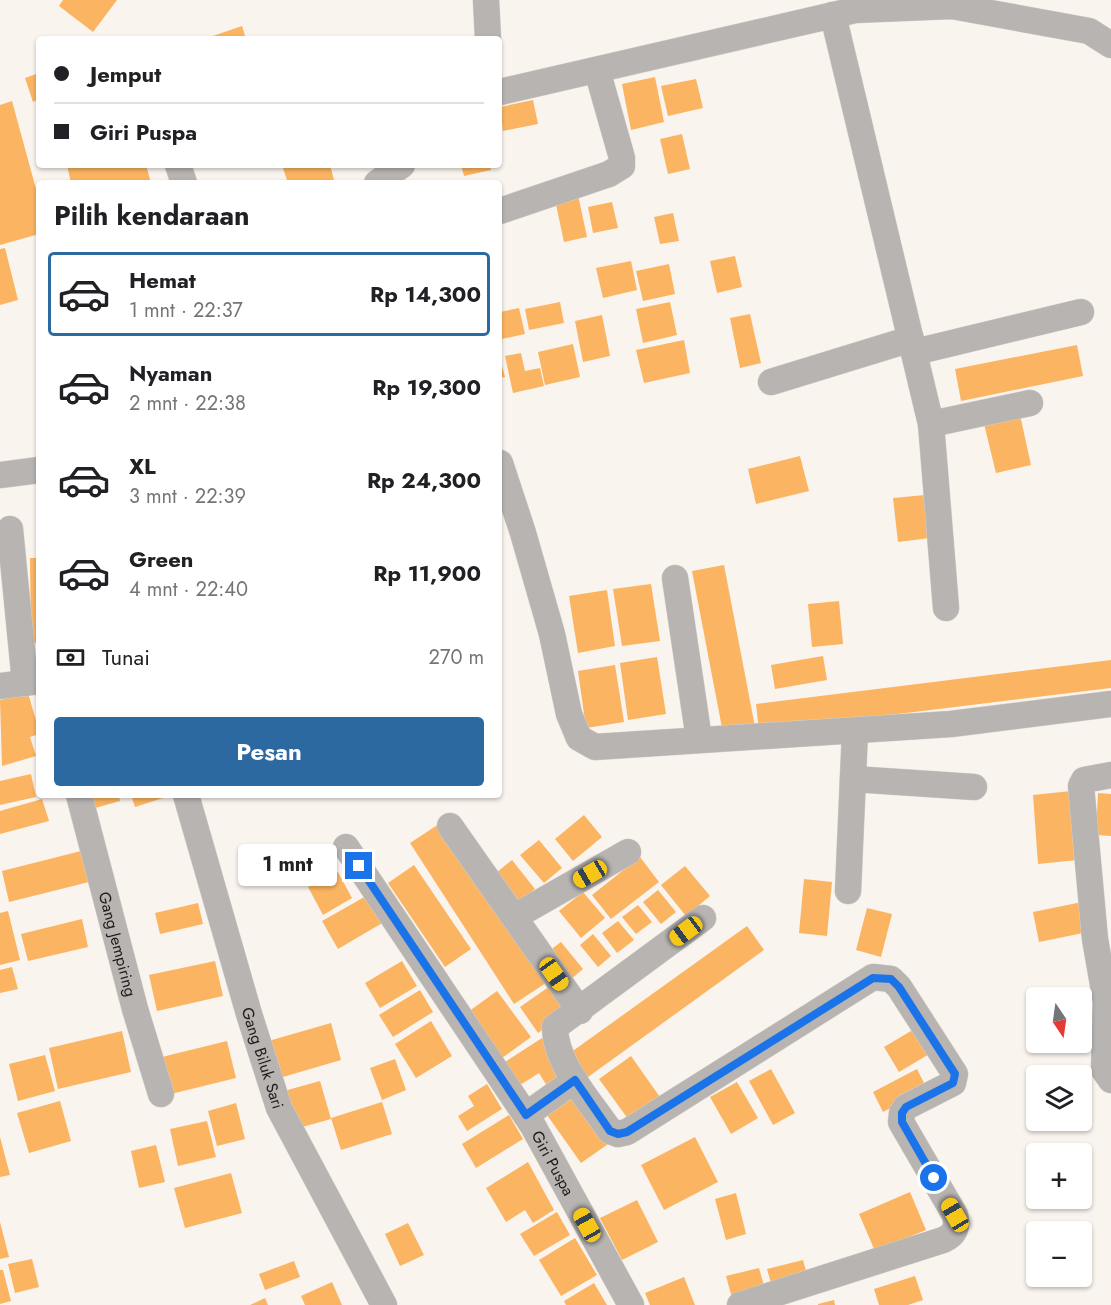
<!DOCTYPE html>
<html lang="id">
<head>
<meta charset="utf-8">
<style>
	:root { --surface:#fff; --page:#f6f6f6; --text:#202124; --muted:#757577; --line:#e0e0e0; --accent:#2c69a0 }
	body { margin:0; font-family:Jost,sans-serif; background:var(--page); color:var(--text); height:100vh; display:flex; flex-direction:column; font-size:22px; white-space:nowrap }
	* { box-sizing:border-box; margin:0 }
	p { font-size:20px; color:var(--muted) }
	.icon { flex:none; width:33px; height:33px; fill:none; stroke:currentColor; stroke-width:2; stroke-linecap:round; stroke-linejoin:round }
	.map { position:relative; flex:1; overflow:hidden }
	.drawer { position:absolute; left:36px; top:180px; width:466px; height:618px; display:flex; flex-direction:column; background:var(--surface); border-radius:6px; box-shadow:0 2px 4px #0004 }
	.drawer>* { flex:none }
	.guide { position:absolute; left:36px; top:36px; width:466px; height:132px; border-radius:6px; box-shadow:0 2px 4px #0004; display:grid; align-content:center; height:132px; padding:0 18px; background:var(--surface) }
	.needle { width:39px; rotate:167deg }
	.fabs { position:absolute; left:1026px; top:987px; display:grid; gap:12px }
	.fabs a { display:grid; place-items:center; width:66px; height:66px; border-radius:6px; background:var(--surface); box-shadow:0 2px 4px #0004; font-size:30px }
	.end { position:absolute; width:27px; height:27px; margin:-14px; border:8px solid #1a73e8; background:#fff; box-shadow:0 0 0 3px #fff }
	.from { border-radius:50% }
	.bubble { position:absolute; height:42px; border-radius:6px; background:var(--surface); box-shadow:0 2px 4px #0004; font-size:20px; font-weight:700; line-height:42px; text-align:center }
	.car { position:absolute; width:18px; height:36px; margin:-18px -9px; border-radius:8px; box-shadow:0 0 4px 2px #0007; background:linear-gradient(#f5c518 24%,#345 0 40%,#f5c518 0 76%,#345 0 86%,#f5c518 0) }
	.guide b { display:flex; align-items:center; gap:21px; height:57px; font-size:22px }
	.guide b+b { border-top:2px solid var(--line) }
	.guide i { width:15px; height:15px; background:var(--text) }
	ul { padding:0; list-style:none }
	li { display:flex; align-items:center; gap:18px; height:84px; margin:0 12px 9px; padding:0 6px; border:3px solid transparent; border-radius:6px }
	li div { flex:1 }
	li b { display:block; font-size:22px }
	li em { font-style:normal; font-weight:700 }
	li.selected { border-color:var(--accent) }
	li>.icon { width:54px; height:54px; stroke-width:1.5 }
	h2 { padding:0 18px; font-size:27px; line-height:72px }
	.pay { display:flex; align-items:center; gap:15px; height:66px; padding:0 18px; font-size:22px }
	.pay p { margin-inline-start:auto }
	.primary-button { display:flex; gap:12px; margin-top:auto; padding:12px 18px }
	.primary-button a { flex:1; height:69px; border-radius:6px; background:var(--accent); color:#fff; font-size:24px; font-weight:700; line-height:69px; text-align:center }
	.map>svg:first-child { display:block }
</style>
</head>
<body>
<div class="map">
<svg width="1111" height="1305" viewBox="0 0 1111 1305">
	<rect width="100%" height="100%" fill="#faf4ee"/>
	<!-- building -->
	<g fill="#fbb461">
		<path d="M63,0H117L93,32L59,6Z"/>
		<path d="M242,26L246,39H204Z"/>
		<path d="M39,73V99L33,102L25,78Z"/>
		<path d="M655,77L664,122L631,130L622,84Z"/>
		<path d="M696,79L703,108L668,116L661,86Z"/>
		<path d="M533,100L538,124L503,131L500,107Z"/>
		<path d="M12,101L39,200V234L0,245V105Z"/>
		<path d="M682,134L690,169L668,174L660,139Z"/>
		<path d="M67,165H146L151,183H71Z"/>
		<path d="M282,165H330L334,180L323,183H288Z"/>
		<path d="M461,165H490L491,170L464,176Z"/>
		<path d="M578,195L587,237L564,242L555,200Z"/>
		<path d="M612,202L618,228L593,233L588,207Z"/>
		<path d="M673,213L679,241L660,244L654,217Z"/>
		<path d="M5,248L18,300L0,305V249Z"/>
		<path d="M735,256L742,287L717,293L710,261Z"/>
		<path d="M631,261L637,290L603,298L596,268Z"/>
		<path d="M669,264L675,294L643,301L636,271Z"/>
		<path d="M560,302L564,323L529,330L525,309Z"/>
		<path d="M670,302L677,335L643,343L636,309Z"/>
		<path d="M519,308L525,334L502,339L500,312Z"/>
		<path d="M750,314L761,363L740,368L730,318Z"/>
		<path d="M602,315L610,356L583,362L575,321Z"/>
		<path d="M684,340L690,373L644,383L636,350Z"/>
		<path d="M573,344L580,377L545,385L538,352Z"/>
		<path d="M1077,345L1083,376L961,401L955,369Z"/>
		<path d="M521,353L525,371L540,368L544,386L513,393L505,356Z"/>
		<path d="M500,358L505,377L500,378Z"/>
		<path d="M1020,415L1031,465L996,473L984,424Z"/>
		<path d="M800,456L809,491L756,504L748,469Z"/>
		<path d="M925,495L930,538L898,542L893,498Z"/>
		<path d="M30,558H39V643H31Z"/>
		<path d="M724,565L755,727L723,733L692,571Z"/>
		<path d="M651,584L660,641L622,646L613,589Z"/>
		<path d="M607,590L615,646L578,653L569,596Z"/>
		<path d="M839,601L843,644L812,647L808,604Z"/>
		<path d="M823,656L827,680L775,689L771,665Z"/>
		<path d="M657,657L666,714L628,720L620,663Z"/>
		<path d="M1111,660V688L759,731L756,704Z"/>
		<path d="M615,665L624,722L586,728L578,671Z"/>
		<path d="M28,693L39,731V734L30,737L36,756L2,766L0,700Z"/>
		<path d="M31,774L36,797L0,805V781Z"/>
		<path d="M1071,791L1077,860L1038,864L1033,795Z"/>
		<path d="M1098,793L1111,794V836L1096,835Z"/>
		<path d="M84,795H119L120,801L88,810Z"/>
		<path d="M131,795H161L163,798L135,807Z"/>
		<path d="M42,799L49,821L0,834V811Z"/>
		<path d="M584,815L602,837L573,861L555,839Z"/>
		<path d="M442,822L546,983L514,1004L410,843Z"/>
		<path d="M539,840L562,868L544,883L520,855Z"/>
		<path d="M81,851L89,882L9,902L2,871Z"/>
		<path d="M640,857L659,882L611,919L592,895Z"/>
		<path d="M512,860L535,889L515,905L491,877Z"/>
		<path d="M414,865L471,949L445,967L388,883Z"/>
		<path d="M685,866L710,896L686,916L661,885Z"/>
		<path d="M338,872L352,898L323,915L308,887Z"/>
		<path d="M804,879L832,882L827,936L799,933Z"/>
		<path d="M658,890L676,912L661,924L643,902Z"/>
		<path d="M583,892L605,918L581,938L559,911Z"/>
		<path d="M368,895L384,922L338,949L322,921Z"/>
		<path d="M1082,902L1088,932L1039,942L1033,912Z"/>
		<path d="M198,903L203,924L160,934L155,913Z"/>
		<path d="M638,905L652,922L636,934L622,917Z"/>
		<path d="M867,908L892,914L881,957L856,950Z"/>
		<path d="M8,911L20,960L0,965V913Z"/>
		<path d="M82,919L88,947L28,961L21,934Z"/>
		<path d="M618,921L634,940L617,953L602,933Z"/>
		<path d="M747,926L764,950L588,1077L570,1053Z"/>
		<path d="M593,934L611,956L598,967L580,945Z"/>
		<path d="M561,942L583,969L571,979L549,951Z"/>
		<path d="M215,961L223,996L157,1011L149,975Z"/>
		<path d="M402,961L417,986L380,1008L365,983Z"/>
		<path d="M12,967L18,989L0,993V970Z"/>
		<path d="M553,984L571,1009L538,1033L520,1007Z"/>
		<path d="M420,990L433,1012L393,1037L379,1015Z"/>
		<path d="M497,991L531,1037L502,1058L468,1012Z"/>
		<path d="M431,1021L452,1056L416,1078L395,1044Z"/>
		<path d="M331,1023L341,1060L276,1079L265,1042Z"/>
		<path d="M916,1028L931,1053L899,1072L884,1047Z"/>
		<path d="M122,1031L131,1072L58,1089L49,1048Z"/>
		<path d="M542,1038L568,1078L550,1091L539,1073L517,1087L502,1064Z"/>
		<path d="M227,1041L236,1078L171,1094L162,1057Z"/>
		<path d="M45,1055L55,1091L18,1101L9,1064Z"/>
		<path d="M631,1056L662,1100L631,1123L599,1079Z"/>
		<path d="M395,1059L406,1090L382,1100L370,1068Z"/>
		<path d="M771,1069L795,1113L773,1125L749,1081Z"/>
		<path d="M917,1069L927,1089L883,1112L873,1092Z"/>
		<path d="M320,1081L331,1119L295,1129L284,1091Z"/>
		<path d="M737,1082L758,1118L731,1134L710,1097Z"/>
		<path d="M487,1084L502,1109L467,1131L458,1116L474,1106L468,1096Z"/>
		<path d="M578,1094L611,1142L581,1163L547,1115Z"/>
		<path d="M60,1101L71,1141L29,1153L17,1113Z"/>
		<path d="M382,1102L392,1134L341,1150L331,1118Z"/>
		<path d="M236,1103L245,1139L217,1146L208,1111Z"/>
		<path d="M509,1115L523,1139L476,1168L462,1144Z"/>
		<path d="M207,1121L216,1157L178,1166L170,1129Z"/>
		<path d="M0,1137L10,1175L0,1177Z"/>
		<path d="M695,1137L718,1182L664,1210L641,1165Z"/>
		<path d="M156,1145L165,1182L139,1188L131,1151Z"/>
		<path d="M528,1162L554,1210L533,1223L525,1210L506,1222L486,1188Z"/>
		<path d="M231,1173L242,1213L185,1228L174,1188Z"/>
		<path d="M910,1192L926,1230L875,1251L859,1214Z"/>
		<path d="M736,1193L746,1234L726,1240L715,1199Z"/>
		<path d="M637,1200L658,1242L622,1260L600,1218Z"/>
		<path d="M557,1212L570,1235L534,1256L520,1234Z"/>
		<path d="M0,1222L9,1257L0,1259Z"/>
		<path d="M408,1223L424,1255L400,1266L385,1234Z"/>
		<path d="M575,1238L597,1275L561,1296L539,1260Z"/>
		<path d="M32,1259L39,1287L15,1293L8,1264Z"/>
		<path d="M803,1260L808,1278L772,1287L767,1269Z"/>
		<path d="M294,1261L300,1277L265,1290L259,1274Z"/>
		<path d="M759,1268L766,1293L733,1302L726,1276Z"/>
		<path d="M0,1270H3L11,1301L0,1304Z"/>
		<path d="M915,1276L923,1300L908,1305H879L874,1289Z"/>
		<path d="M684,1277L695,1305H650L645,1293Z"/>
		<path d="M332,1282L342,1305H305L301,1296Z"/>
		<path d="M594,1283L607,1305H566L564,1301Z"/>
		<path d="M265,1298L268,1305H250Z"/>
		<path d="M834,1300L835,1305H818V1304Z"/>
	</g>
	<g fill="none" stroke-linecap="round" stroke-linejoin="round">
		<defs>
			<g id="minor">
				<path d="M486,0L488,39"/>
				<path d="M833,15L931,424L946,608"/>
				<path d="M500,92L855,10L952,6L1089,31L1111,45"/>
				<path d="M178,165L184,183"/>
				<path d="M377,183L402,165"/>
				<path d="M500,211L609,174L622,166V158L597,70"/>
				<path d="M915,352L1081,312"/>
				<path d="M771,382L911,339"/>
				<path d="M931,424L1030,403"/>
				<path d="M500,463L523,533L552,634L569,714L579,738L595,747L951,724L1111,704"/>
				<path d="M0,475L39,470"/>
				<path d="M10,529L25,683"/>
				<path d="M675,578L699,739"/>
				<path d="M0,686L39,681"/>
				<path d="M1111,775L1084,780L1081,786L1095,939L1106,1002L1104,1070L1111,1080"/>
				<path d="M853,779L974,787"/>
				<path id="s1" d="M79,795L135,1009L161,1094"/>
				<path id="s2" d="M186,795L249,1014L279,1108L384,1305"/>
				<path d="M450,826L580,1011"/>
				<path id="s3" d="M346,847L533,1126L631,1305"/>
				<path d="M848,891L855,731"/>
				<path d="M514,917L628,852"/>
				<path d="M703,918L555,1027C555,1064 590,1101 610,1131L618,1134L627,1132L873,977L891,979L899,987L955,1074L953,1083L906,1107L902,1113L901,1122L955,1215C958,1227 955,1235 943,1240L740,1305"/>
				<path d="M526,1115L575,1080"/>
			</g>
		</defs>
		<!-- minor casing -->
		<use href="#minor" stroke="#d7d1cc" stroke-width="27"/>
		<!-- minor -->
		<use href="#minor" stroke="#b7b4b2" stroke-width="26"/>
	</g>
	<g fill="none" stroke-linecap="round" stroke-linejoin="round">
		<!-- route -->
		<path stroke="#1a73e8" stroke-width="8" d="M359,866L526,1115L575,1080L610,1131L618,1134L627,1132L873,978L891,979L899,987L955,1074L953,1083L906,1107L902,1113V1122L934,1178"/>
	</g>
	<g text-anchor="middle" stroke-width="4.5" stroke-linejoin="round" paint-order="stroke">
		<!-- street labels -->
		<g font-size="16" fill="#1e1c1a" stroke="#faf4ee">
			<text dy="6" stroke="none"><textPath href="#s1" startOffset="154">Gang Jempiring</textPath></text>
			<text dy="6" stroke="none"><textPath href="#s2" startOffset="274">Gang Biluk Sari</textPath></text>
			<text dy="6" stroke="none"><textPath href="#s3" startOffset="378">Giri Puspa</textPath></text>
		</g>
	</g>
</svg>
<div class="fabs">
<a><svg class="needle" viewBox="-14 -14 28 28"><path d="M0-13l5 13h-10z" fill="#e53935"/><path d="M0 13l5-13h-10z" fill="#757577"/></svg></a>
<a><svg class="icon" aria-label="layers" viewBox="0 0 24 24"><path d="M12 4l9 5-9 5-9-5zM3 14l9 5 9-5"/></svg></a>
<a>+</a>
<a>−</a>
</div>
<i class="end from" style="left:934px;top:1178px"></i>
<i class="end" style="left:359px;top:866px"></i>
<div class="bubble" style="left:238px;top:844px;width:99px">1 mnt</div>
<i class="car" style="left:590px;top:874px;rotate:240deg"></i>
<i class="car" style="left:686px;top:931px;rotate:233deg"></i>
<i class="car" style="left:554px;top:974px;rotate:145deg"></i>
<i class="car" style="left:955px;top:1215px;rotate:330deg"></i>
<i class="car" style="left:587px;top:1225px;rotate:331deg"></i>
<div class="guide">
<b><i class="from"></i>Jemput</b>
<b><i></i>Giri Puspa</b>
</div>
<section class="drawer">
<h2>Pilih kendaraan</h2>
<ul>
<li class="selected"><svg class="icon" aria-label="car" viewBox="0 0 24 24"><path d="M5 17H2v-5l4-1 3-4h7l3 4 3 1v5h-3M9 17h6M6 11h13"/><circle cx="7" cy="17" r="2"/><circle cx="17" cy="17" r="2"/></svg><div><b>Hemat</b><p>1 mnt · 22:37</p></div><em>Rp 14,300</em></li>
<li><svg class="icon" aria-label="car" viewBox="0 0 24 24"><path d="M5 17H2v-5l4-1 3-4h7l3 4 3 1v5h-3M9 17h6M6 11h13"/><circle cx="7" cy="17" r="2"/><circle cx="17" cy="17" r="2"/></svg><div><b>Nyaman</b><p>2 mnt · 22:38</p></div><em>Rp 19,300</em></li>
<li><svg class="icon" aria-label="car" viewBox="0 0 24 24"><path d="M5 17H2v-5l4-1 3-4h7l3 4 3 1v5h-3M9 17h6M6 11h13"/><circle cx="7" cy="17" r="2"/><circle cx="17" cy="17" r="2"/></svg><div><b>XL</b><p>3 mnt · 22:39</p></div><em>Rp 24,300</em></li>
<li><svg class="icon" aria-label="car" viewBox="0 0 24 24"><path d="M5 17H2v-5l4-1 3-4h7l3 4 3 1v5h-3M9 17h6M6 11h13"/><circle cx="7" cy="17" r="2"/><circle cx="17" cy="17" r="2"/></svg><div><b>Green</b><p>4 mnt · 22:40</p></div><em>Rp 11,900</em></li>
</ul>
<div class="pay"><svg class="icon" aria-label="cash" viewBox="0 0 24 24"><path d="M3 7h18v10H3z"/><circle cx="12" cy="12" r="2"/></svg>Tunai<p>270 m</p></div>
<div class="primary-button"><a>Pesan</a></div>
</section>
</div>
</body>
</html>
